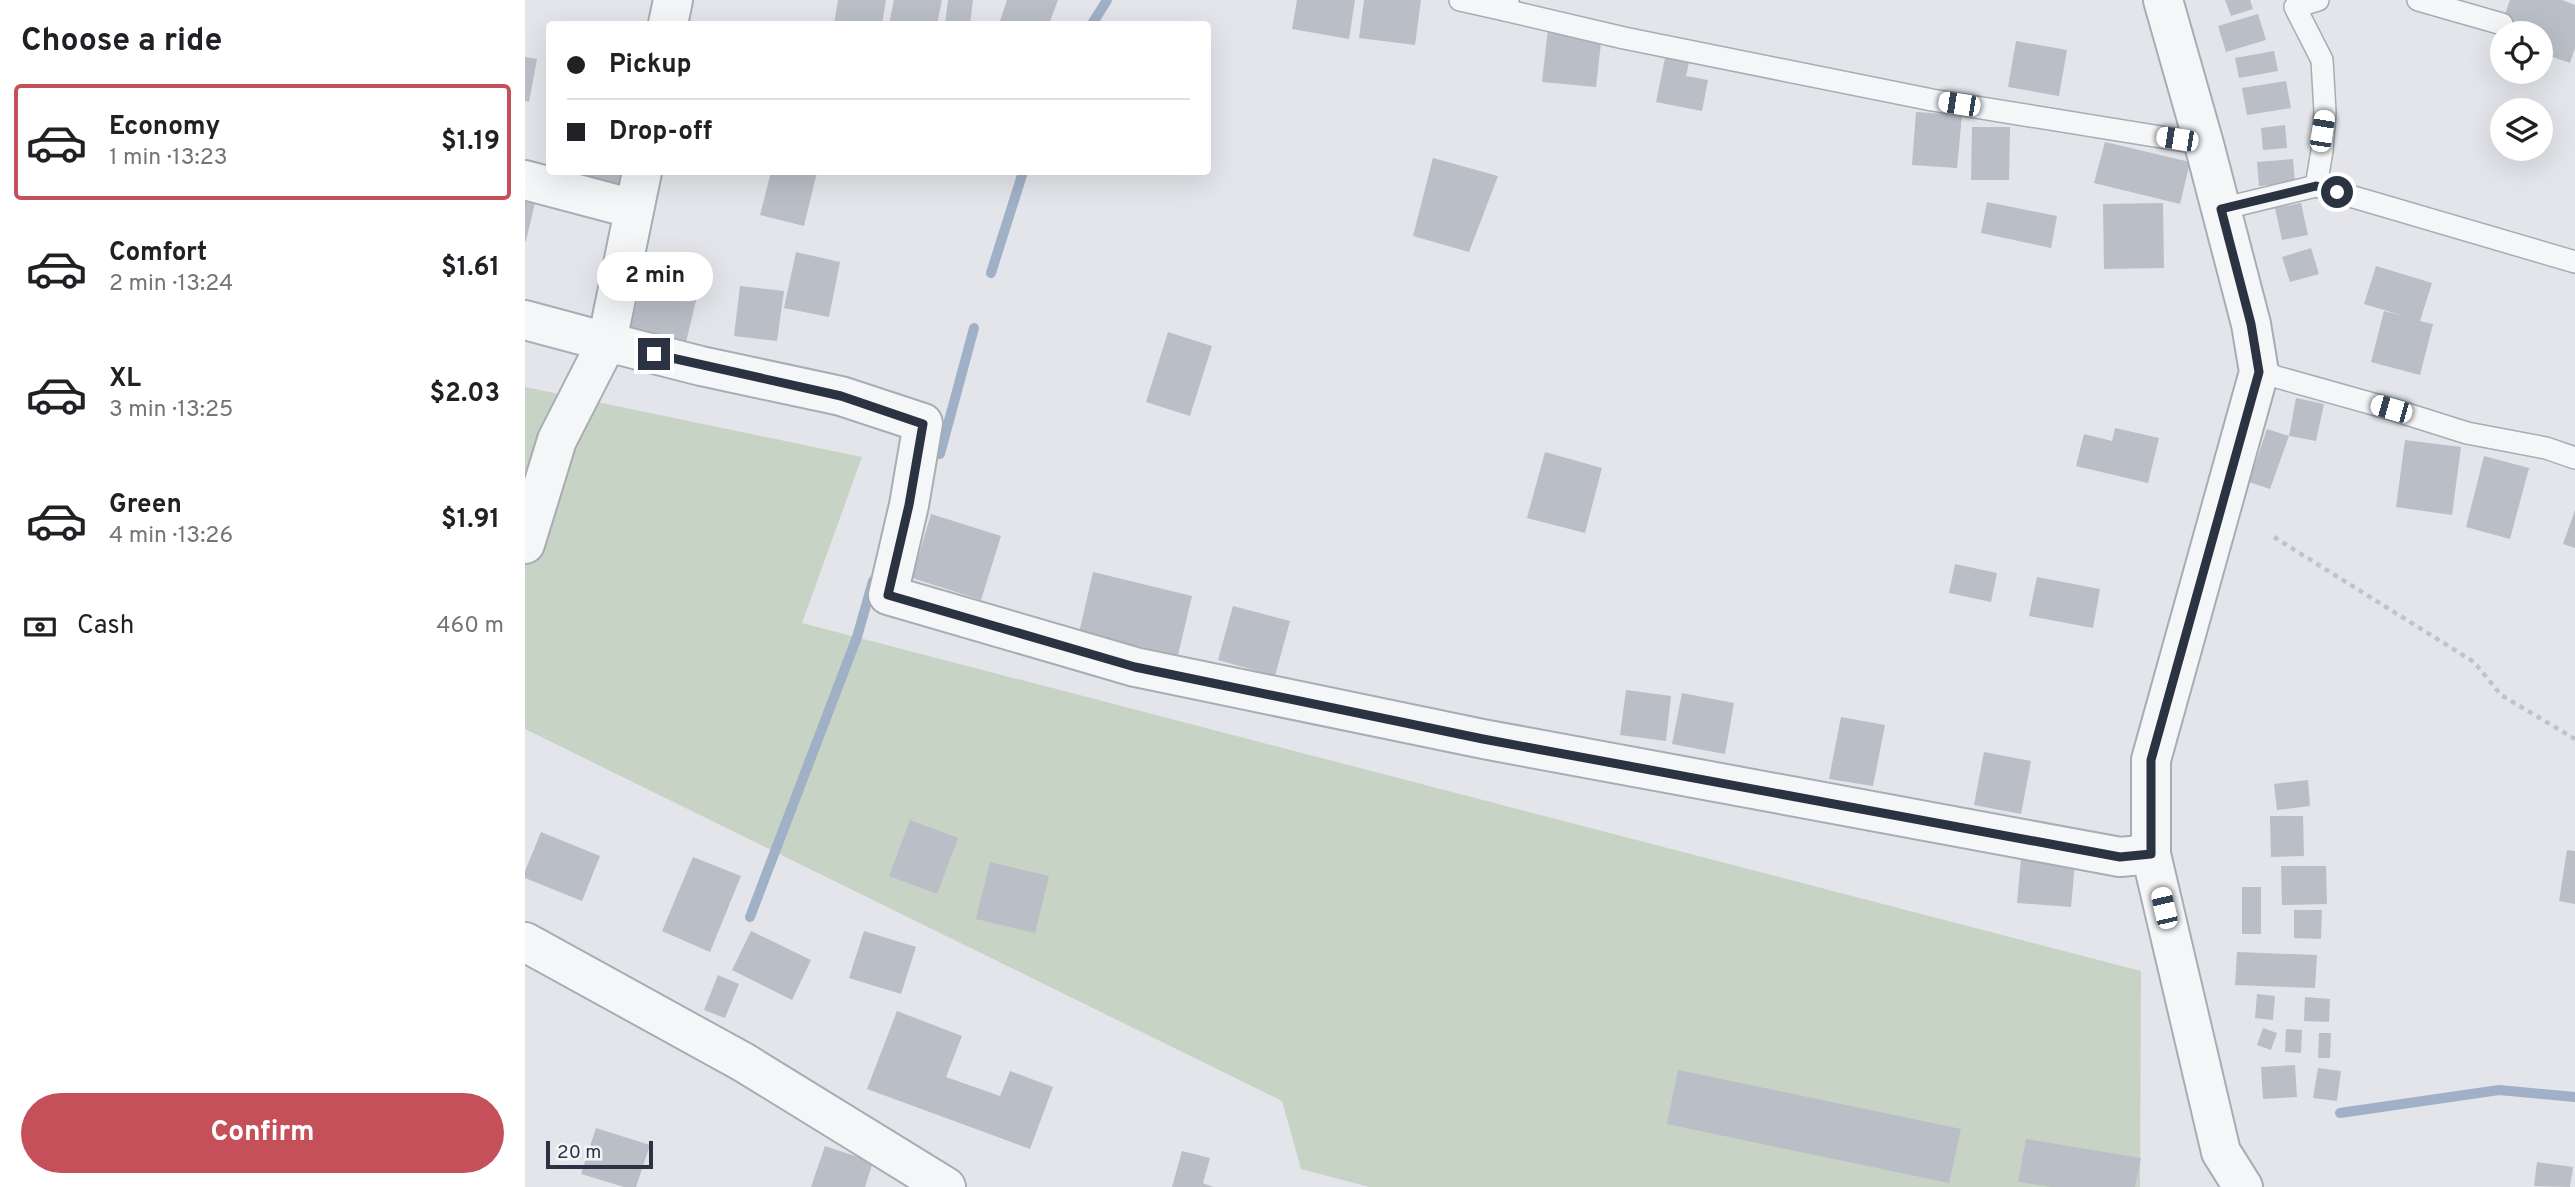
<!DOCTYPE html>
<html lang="en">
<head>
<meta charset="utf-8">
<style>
	:root { --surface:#fff; --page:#f2f2f2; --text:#202124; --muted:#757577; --line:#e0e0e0; --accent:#c65059 }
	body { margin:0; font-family:Overpass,sans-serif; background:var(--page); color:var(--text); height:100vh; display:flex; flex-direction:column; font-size:26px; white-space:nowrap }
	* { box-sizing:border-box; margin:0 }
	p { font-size:23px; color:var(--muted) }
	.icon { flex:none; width:38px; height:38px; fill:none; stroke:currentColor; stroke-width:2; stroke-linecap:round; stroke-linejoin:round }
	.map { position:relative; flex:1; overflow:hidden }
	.details { display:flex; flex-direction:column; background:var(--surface); width:525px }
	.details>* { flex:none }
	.guide { position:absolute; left:21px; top:21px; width:665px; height:154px; border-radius:7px; box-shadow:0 7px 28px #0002; display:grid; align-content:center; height:154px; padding:0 21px; background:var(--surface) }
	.buttons { position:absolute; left:1965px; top:21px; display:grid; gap:14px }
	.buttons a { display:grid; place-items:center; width:63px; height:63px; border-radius:50%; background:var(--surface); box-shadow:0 7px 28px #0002; font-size:35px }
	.scale { position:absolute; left:21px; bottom:18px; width:107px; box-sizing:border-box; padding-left:7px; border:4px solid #2b3241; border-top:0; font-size:19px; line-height:24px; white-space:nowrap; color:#2b3241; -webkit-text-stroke:5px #f2f4f7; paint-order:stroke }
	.end { position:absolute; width:32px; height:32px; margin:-16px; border:9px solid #2b3241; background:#fff; box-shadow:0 0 0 4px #fff }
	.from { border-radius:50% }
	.bubble { position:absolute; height:49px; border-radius:24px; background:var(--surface); box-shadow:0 7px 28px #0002; font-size:23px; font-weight:700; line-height:49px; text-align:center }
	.car { position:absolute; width:21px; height:42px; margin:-21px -10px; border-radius:9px; box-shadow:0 0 5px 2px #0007; background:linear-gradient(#fff 24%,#345 0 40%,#fff 0 76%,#345 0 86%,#fff 0) }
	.guide b { display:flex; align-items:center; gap:24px; height:66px; font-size:26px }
	.guide b+b { border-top:2px solid var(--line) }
	.guide i { width:18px; height:18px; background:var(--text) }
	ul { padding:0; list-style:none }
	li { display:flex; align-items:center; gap:21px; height:116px; margin:0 14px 10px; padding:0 7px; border:4px solid transparent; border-radius:7px }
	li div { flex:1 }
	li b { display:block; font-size:26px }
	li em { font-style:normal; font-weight:700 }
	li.current { border-color:var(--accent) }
	li>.icon { width:63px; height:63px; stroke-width:1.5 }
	h2 { padding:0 21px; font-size:32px; line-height:84px }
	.pay { display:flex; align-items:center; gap:18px; height:77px; padding:0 21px; font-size:26px }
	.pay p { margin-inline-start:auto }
	.action { display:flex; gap:14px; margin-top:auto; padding:14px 21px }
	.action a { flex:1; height:80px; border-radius:42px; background:var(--accent); color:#fff; font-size:28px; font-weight:700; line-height:80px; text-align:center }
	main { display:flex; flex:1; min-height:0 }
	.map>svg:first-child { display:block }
</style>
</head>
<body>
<main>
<section class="details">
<h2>Choose a ride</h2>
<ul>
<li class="current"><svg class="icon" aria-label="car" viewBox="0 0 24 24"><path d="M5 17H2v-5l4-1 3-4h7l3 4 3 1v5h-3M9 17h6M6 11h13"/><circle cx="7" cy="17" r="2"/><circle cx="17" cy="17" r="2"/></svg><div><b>Economy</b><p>1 min · 13:23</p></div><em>$1.19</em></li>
<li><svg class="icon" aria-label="car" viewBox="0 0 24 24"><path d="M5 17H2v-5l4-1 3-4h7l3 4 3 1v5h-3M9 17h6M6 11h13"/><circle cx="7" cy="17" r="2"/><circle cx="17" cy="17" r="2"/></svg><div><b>Comfort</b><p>2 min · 13:24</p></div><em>$1.61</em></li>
<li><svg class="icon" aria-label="car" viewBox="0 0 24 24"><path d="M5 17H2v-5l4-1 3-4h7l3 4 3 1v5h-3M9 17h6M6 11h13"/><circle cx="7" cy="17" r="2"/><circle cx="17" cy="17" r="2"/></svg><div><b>XL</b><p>3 min · 13:25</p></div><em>$2.03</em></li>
<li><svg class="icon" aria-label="car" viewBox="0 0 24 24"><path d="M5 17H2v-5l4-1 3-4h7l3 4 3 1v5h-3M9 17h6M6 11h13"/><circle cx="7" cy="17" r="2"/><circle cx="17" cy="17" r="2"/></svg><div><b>Green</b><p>4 min · 13:26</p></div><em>$1.91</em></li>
</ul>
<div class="pay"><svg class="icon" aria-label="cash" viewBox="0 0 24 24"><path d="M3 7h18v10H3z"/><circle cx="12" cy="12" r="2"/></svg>Cash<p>460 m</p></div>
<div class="action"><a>Confirm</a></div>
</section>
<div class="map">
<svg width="2050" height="1187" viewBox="0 0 2050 1187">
	<rect width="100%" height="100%" fill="#e3e5ea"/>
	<!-- green -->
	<path fill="#c7d3c4" d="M0,387L337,457L277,623L1616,971L1615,1187H844L776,1169L757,1101L0,729Z"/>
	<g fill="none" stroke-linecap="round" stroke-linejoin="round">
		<!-- stream -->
		<g stroke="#a0b0c7" stroke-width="10">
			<path d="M567,24L582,0"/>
			<path d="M466,273L498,172"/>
			<path d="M415,454L449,328"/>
			<path d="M225,917L332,637L348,581"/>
			<path d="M1815,1113L1974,1090L2050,1097"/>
		</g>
	</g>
	<!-- building -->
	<g fill="#babec6">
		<path d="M313,0H361L357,24H309Z"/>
		<path d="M369,0H417L412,24H364Z"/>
		<path d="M423,0H448L445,24H420Z"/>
		<path d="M482,0H533L524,24H474Z"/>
		<path d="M772,0H830L824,39L767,29Z"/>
		<path d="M839,0H896L890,45L834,38Z"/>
		<path d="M1700,0H1725L1728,9L1706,16Z"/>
		<path d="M1985,0H2037L2050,5V48L2045,63L2016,53V33H1978V39L1972,37Z"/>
		<path d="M1733,14L1741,40L1701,52L1693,26Z"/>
		<path d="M1023,28L1077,34L1071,87L1017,82Z"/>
		<path d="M1491,41L1542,50L1534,96L1483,87Z"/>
		<path d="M1749,51L1753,71L1714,78L1710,58Z"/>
		<path d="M1141,53L1165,58L1161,76L1183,80L1177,111L1131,102Z"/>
		<path d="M0,57L12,59L4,102L0,101Z"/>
		<path d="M1761,81L1766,108L1722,115L1717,88Z"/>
		<path d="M1391,112L1437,115L1432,168L1387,165Z"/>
		<path d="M1760,125L1762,148L1738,150L1736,128Z"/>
		<path d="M1447,127H1485L1484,180H1446Z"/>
		<path d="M1580,142L1665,162L1655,204L1569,183Z"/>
		<path d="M908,158L973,176L944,252L888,236Z"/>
		<path d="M1768,159L1770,183L1734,186L1732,162Z"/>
		<path d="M46,172H102L98,185Z"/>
		<path d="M246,172H292L279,226L235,215Z"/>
		<path d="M0,192L12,194L1,241H0Z"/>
		<path d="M1462,202L1532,216L1526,248L1456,233Z"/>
		<path d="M1638,203L1639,268L1579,269L1578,204Z"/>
		<path d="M1776,203L1783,235L1757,240L1750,208Z"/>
		<path d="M1786,248L1794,274L1765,282L1757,257Z"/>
		<path d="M271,252L315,262L304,317L259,308Z"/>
		<path d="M1851,266L1907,283L1895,321L1908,324L1895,375L1846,362L1859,311L1879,316L1839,304Z"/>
		<path d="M121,267L176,280L161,342L105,329Z"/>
		<path d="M215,286L259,291L252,341L209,336Z"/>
		<path d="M643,332L687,346L665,416L621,402Z"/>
		<path d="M1771,398L1799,404L1791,441L1764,436Z"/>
		<path d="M1590,428L1634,438L1623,483L1551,466L1559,434L1587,441Z"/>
		<path d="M1742,429L1764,436L1745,489L1724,482Z"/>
		<path d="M1880,440L1936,447L1927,515L1871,507Z"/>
		<path d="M1020,452L1077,468L1060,533L1002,518Z"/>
		<path d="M1959,456L2004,468L1985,539L1941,527Z"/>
		<path d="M2050,510V548L2038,544Z"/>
		<path d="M406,514L476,536L456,600L387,578Z"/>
		<path d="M1430,564L1472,573L1466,602L1424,593Z"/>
		<path d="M568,572L667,596L653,655L554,633Z"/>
		<path d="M1512,577L1575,589L1568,628L1504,616Z"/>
		<path d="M708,606L765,621L750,676L693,660Z"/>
		<path d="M1101,690L1146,696L1141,741L1095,735Z"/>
		<path d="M1157,693L1209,703L1200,754L1147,744Z"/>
		<path d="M1316,717L1360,725L1348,786L1304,779Z"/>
		<path d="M1459,752L1506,761L1496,814L1449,805Z"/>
		<path d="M1783,780L1785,806L1752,810L1749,784Z"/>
		<path d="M1745,816H1778L1779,856L1746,857Z"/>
		<path d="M385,820L433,838L412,894L364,876Z"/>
		<path d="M16,832L75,856L57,901L0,878V871Z"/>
		<path d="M1497,848L1551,853L1546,907L1492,903Z"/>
		<path d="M2042,850L2050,851V904L2034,901Z"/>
		<path d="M168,857L216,876L185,952L137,931Z"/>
		<path d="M465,862L524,876L510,933L451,919Z"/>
		<path d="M1756,866H1801L1802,904L1757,905Z"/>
		<rect x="1717" y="887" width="19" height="47"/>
		<path d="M1769,910H1797L1796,939L1769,938Z"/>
		<path d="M226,931L286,960L267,1000L207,970Z"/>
		<path d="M339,931L391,947L376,994L324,978Z"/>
		<path d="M1712,952L1792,955L1790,988L1710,985Z"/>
		<path d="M193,975L214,984L200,1018L179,1010Z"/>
		<path d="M1732,994L1750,996L1748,1020L1730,1018Z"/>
		<path d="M1780,997L1805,999L1804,1022L1779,1021Z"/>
		<path d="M372,1011L437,1036L421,1077L475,1096L485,1071L528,1087L505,1149L342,1089Z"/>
		<path d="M1738,1028L1752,1033L1746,1050L1732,1045Z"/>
		<path d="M1761,1029L1777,1030L1776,1053L1760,1052Z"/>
		<path d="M1794,1033H1806L1805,1058H1793Z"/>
		<path d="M1770,1065L1772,1097L1738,1099L1736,1067Z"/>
		<path d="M1793,1068L1816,1071L1812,1101L1788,1098Z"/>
		<path d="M1153,1070L1436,1129L1424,1183L1142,1124Z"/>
		<path d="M71,1128L125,1145L111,1187H99L56,1174Z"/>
		<path d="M1501,1139L1616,1158L1610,1187H1527L1493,1182Z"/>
		<path d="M300,1146L348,1162L340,1187H286Z"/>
		<path d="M657,1151L685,1158L678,1183L688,1187H647Z"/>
		<path d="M2012,1162L2048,1167L2045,1187L2009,1186Z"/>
	</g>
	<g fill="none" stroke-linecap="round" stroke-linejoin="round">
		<defs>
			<g id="lane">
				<path d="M935,0L980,10"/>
				<path d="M983,0L980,10L1099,38L1407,100L1679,144"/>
				<path d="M1893,0L1977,24"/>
				<path d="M1791,186L2050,262"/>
				<path d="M1696,209L1791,186L1797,151L1800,112L1797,60L1770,7L1793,0"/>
				<path d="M1734,372L1866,409L1942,433L2021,448L2050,458"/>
			</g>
			<g id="street">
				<path d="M1638,0L1679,144L1726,324L1734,372L1626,760V854L1696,1152L1718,1187"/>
				<path d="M143,24L148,0"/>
				<path d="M117,172L82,342L176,366L316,396L398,423L384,505L363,595L610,667L958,739L1595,857L1626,854"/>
				<path d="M0,180L109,209"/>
				<path d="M0,320L82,342L32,440L0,544"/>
				<path d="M0,942L218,1062L421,1187"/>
			</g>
		</defs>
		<!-- lane casing -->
		<use href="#lane" stroke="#a8acb4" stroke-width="24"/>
		<!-- street casing -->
		<use href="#street" stroke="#a8acb4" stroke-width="42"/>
		<!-- path -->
		<path stroke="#c0c3c8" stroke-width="4.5" stroke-dasharray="5 5" stroke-linecap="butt" d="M1749,537L1949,662L1976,695L2050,739"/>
		<!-- lane -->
		<use href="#lane" stroke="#f5f6f8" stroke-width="21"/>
		<!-- street -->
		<use href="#street" stroke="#f5f6f8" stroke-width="38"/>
	</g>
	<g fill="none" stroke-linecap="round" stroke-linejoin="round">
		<!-- route -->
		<path stroke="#2b3241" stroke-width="9" d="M129,354L316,396L398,424L384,505L363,595L610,667L958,739L1595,857L1626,854V760L1734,372L1726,324L1696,209L1791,186L1812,192"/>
	</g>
</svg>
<div class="buttons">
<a><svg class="icon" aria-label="locate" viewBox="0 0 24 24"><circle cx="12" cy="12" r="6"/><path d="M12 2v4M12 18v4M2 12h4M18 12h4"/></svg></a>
<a><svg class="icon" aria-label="layers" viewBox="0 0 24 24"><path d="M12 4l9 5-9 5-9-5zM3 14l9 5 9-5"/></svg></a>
</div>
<div class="scale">20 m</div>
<i class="end from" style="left:1812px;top:192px"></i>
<i class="end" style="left:129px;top:354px"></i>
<div class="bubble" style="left:72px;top:252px;width:116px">2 min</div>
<i class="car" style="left:1434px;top:104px;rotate:279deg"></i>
<i class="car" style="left:1797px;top:131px;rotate:9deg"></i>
<i class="car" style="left:1652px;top:139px;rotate:279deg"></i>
<i class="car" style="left:1866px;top:409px;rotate:286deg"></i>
<i class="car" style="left:1639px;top:908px;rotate:347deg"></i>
<div class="guide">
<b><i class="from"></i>Pickup</b>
<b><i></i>Drop-off</b>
</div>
</div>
</main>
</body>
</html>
